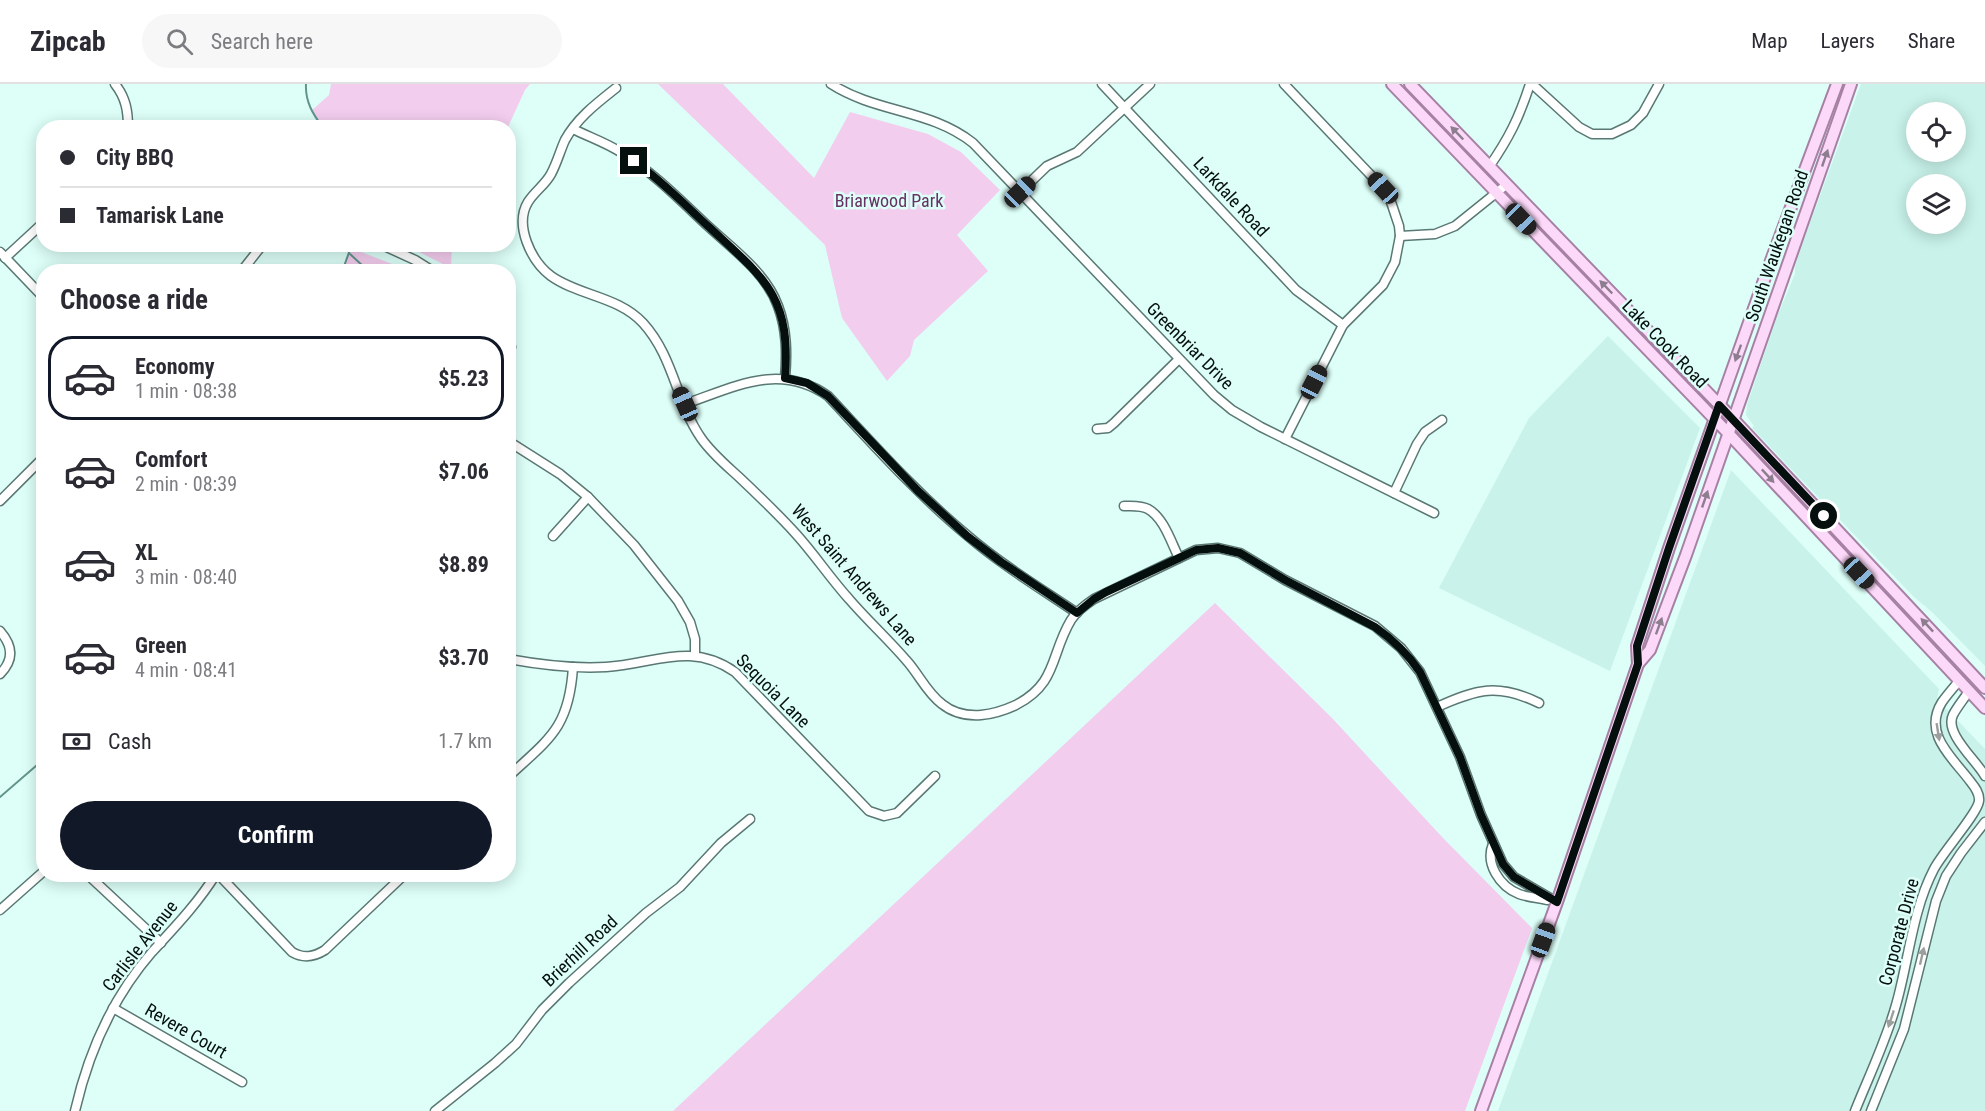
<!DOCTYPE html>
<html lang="en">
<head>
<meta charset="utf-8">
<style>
	:root { --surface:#fff; --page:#f7f7f7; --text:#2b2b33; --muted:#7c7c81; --line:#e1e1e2; --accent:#111827 }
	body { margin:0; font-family:"Roboto Condensed",sans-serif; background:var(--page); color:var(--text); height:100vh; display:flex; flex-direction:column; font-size:22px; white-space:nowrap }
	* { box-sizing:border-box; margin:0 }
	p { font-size:20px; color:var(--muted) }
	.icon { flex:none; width:33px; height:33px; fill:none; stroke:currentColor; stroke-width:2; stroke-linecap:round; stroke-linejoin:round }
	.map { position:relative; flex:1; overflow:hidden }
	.panel { position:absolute; left:36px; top:180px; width:480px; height:618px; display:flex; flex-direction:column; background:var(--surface); border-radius:24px; box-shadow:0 3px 15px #0003 }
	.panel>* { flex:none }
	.top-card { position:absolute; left:36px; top:36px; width:480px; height:132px; border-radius:24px; box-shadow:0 3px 15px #0003; display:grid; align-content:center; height:132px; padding:0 24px; background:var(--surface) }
	.buttons { position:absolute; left:1906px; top:18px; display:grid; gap:12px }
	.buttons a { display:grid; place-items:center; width:60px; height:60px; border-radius:50%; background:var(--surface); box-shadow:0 3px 15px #0003; font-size:30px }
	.end { position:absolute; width:27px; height:27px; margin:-14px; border:8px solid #050f0d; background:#fff; box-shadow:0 0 0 3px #fff }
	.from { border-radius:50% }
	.car { position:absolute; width:18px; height:36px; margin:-18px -9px; border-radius:8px; box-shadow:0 0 4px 2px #0007; background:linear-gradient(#222 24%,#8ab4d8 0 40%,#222 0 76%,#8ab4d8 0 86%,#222 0) }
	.top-card b { display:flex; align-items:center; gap:21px; height:57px; font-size:22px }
	.top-card b+b { border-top:2px solid var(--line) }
	.top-card i { width:15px; height:15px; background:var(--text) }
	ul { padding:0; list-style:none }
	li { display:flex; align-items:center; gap:18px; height:84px; margin:0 12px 9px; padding:0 12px; border:3px solid transparent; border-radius:24px }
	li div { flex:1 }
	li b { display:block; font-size:22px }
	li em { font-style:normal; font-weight:700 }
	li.selected { border-color:var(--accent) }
	li>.icon { width:54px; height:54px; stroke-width:1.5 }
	h2 { padding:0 24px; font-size:27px; line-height:72px }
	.pay { display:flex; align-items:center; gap:15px; height:66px; padding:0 24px; font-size:22px }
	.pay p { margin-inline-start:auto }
	.primary-button { display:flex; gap:12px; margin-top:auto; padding:12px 24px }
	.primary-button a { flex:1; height:69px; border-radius:36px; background:var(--accent); color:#fff; font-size:24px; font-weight:700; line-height:69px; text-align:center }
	header { display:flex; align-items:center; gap:36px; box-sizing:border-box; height:84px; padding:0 30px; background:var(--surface); border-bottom:2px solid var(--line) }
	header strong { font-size:28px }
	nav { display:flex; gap:33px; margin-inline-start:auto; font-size:21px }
	.search { width:420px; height:54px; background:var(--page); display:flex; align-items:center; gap:15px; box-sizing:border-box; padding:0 21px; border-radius:33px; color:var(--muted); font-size:22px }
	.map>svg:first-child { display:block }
</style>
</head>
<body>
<header>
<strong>Zipcab</strong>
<div class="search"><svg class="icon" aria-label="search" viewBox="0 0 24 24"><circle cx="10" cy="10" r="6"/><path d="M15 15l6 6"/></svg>Search here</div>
<nav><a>Map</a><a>Layers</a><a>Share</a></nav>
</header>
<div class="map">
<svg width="1985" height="1027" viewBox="0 0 1985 1027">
	<rect width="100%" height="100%" fill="#ddfff8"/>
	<!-- built -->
	<g fill="#c8f2ea" fill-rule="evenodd">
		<path d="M1861,0H1985V582L1933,529L1913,512L1752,344L1754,342L1746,331L1747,321L1777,233L1795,190V183L1801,164ZM1956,28V68H1917V28ZM1917,100H1956V140H1917Z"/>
		<path d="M1608,252L1700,344L1610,587L1439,504L1529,334Z"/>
		<path d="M1731,386L1939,605L1937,615L1985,665V1027H1498Z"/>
	</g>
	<!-- green -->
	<g fill="#f3cdee">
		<path d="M331,0H530L525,6L508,43H323L311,27L329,11Z"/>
		<path d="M658,0H723L814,94L850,28L928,50L961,68L1000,106L957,151L988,187L914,256L910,272L887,297L842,234L825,161Z"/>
		<path d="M405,161H452L451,184Z"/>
		<path d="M351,164L410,187H342Z"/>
		<path d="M1215,519L1332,634L1443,754L1532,844L1465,1027H673Z"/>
	</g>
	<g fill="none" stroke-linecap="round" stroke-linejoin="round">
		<!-- stream -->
		<g stroke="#61958c" stroke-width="2">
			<path d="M306,0C305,18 313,30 323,44"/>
			<path d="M350,170L364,183L365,188"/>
			<path d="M342,188L352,160"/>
			<path d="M0,713L44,675"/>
		</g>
		<defs>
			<g id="minor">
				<path d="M115,0C126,14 128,27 128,44"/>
				<path d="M831,0C876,29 930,25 973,59L1214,311L1232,326L1261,343L1434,429"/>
				<path d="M1102,0L1296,206L1343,241"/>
				<path d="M1284,0L1383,104L1391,118L1399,142L1400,152L1395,178L1383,201L1343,241L1285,355"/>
				<path d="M1532,0L1579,43L1592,50H1612L1631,41L1643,29L1659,0"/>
				<path d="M616,4C597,19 577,34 565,56C560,67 557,79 551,90C545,101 535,107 528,118C514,141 531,177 551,192C579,212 618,212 643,239C674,273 676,318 701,354C712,370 727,382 741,395C760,413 779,431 796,450C815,471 830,494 849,515C867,536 888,555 906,576C919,590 926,608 942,620C953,629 967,632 981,631C993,630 1005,626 1016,621C1058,599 1050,571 1071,536C1076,528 1085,521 1094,515L1196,466L1218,464L1240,469L1285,496L1375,542L1401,564L1420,588L1460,673L1481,731L1503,780L1514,793L1557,818"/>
				<path d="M573,45C589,53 607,59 622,69C655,90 681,117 709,143C735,167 766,189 778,222C787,246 787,270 785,294"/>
				<path d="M1489,83C1509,54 1519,34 1530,0"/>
				<path d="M1020,108L1047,82L1077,68L1150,0"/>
				<path d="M1400,152L1435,150L1455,142L1506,101"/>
				<path d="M380,160L415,176L434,188"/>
				<path d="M0,168L44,214"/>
				<path d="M5,174L44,138"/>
				<path d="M241,188L263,160"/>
				<path d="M508,256L511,263L508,271"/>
				<path d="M685,320C735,303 779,278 828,312C873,360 917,410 968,452C1002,481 1040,504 1077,529"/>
				<path d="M1097,345L1108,344L1114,339L1178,276"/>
				<path d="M508,357L560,390L588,413L634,461L678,517L690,538L695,555V572"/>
				<path d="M1394,409L1417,360L1425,348L1442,336"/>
				<path d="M0,417L44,373"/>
				<path d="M1124,422C1132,422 1141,421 1148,425C1164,434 1171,458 1179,474"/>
				<path d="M553,452L588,413"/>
				<path d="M0,547C13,562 14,576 0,590"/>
				<path d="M508,575C541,581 573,585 606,583C655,580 690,557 735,588L869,727L884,732L897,729L935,692"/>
				<path d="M1969,607C1964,615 1957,623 1953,631C1944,649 1976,676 1985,692"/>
				<path d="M1437,623C1477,605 1498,599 1539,619"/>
				<path d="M508,693C550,654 569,644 573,583"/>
				<path d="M1493,760C1485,779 1499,802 1519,810C1527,813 1538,814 1547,816"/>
				<path d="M87,790L161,859"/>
				<path d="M218,790L292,868C304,875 314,873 325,866L405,790"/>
				<path d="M0,826L44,787"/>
				<path d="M113,924L242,998"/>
				<path d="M75,1027C88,970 113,913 152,868C175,843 198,819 216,790"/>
				<path d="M435,1027L495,979L516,960L542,926L569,899L646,829L680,803L721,759L750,735"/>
				<path d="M1855,1027C1869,992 1886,957 1896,921C1909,876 1912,827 1934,785C1942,769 1978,729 1979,717C1980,709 1974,702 1970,697C1953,674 1922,650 1942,618C1947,611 1953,604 1959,597"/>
				<path d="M1871,1027L1904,945L1936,817L1946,792L1961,769L1985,738"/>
			</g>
			<g id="major">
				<path d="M1392,0L1728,349L1985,624"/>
				<path d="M1410,0L1733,335L1985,604"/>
				<path d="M1638,580L1650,566L1686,471L1851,0"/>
				<path d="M1481,1027L1557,818L1638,580L1637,562L1669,464L1769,182L1837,0"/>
			</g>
		</defs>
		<!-- minor casing -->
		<use href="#minor" stroke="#5a7873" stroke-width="11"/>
		<!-- major casing -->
		<use href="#major" stroke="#a681a4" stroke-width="14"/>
		<!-- minor -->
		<use href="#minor" stroke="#fff" stroke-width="8"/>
		<!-- major -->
		<use href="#major" stroke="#fdd9f9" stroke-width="10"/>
	</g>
	<!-- one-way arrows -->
	<defs><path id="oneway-solid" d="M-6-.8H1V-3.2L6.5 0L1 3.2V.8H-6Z" transform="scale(1.5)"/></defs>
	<g fill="#8d7e8f">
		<use href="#oneway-solid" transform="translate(1457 49) rotate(-134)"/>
		<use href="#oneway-solid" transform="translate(1825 74) rotate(-71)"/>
		<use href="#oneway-solid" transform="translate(1606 203) rotate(-134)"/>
		<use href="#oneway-solid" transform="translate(1738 269) rotate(110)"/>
		<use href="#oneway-solid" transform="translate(1768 392) rotate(47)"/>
		<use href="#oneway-solid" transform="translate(1705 415) rotate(-71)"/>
		<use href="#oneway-solid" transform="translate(1927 541) rotate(-133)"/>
		<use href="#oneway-solid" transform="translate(1659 542) rotate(-70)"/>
	</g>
	<g fill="#9b9f9e">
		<use href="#oneway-solid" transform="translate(1938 648) rotate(81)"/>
		<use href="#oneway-solid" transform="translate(1922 872) rotate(-77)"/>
		<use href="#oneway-solid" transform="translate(1891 935) rotate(108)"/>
	</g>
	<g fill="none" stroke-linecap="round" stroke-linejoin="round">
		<!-- route -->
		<path stroke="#050f0d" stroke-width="8" d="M634,77C662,97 684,120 709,143C765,195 791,212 785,294L807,299L828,312L918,407L967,452L1001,478L1077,529L1094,515L1106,508L1179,474L1196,466L1218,464L1240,469L1285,496L1375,543C1392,555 1408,570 1420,588L1460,673L1481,731L1503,780L1514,793L1557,818L1638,580L1637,562L1669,464L1719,321L1824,432"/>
	</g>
	<g text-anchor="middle" stroke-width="5" stroke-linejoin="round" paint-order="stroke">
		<!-- street labels -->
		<g font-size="18" fill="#050f0d" stroke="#ddfff8">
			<text transform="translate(1231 113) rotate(47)" y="6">Larkdale Road</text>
			<text transform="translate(1777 162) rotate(-71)" y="6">South Waukegan Road</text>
			<text transform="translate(1665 260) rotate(46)" y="6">Lake Cook Road</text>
			<text transform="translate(1190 262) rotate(45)" y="6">Greenbriar Drive</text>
			<text transform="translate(854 491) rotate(49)" y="6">West Saint Andrews Lane</text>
			<text transform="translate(773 607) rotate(45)" y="6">Sequoia Lane</text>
			<text transform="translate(1899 848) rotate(-75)" y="6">Corporate Drive</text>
			<text transform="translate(140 862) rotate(-52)" y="6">Carlisle Avenue</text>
			<text transform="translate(580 867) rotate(-43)" y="6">Brierhill Road</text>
			<text transform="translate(186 947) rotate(30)" y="6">Revere Court</text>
		</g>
		<!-- park labels -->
		<g font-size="18" fill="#673263" stroke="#ddfff8">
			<text x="889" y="123">Briarwood Park</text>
		</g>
	</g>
</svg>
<div class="buttons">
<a><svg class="icon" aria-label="locate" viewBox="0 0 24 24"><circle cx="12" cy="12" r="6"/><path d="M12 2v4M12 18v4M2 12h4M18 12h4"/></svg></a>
<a><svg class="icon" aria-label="layers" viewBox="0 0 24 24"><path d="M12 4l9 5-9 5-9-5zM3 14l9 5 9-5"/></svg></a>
</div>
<i class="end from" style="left:1824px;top:432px"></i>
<i class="end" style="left:634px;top:77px"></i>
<i class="car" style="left:1383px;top:104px;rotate:317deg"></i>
<i class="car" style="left:1020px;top:108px;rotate:46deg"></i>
<i class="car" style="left:1521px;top:135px;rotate:136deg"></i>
<i class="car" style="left:1314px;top:298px;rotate:27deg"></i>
<i class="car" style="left:685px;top:320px;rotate:336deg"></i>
<i class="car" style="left:1859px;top:489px;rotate:137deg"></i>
<i class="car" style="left:1543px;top:856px;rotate:20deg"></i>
<div class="top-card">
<b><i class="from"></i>City BBQ</b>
<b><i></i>Tamarisk Lane</b>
</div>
<section class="panel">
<h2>Choose a ride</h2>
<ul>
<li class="selected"><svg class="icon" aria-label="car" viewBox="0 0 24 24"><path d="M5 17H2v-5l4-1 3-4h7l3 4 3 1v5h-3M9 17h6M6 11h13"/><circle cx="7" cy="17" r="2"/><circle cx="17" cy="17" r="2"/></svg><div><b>Economy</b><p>1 min · 08:38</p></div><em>$5.23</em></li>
<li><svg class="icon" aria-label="car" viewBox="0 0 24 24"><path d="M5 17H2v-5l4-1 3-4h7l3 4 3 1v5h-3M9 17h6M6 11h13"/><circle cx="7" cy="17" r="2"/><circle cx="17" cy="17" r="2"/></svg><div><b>Comfort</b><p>2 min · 08:39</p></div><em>$7.06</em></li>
<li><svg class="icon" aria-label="car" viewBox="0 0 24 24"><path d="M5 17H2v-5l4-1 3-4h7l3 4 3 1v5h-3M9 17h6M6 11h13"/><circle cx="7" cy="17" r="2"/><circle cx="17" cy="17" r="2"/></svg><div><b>XL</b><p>3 min · 08:40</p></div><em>$8.89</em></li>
<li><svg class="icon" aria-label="car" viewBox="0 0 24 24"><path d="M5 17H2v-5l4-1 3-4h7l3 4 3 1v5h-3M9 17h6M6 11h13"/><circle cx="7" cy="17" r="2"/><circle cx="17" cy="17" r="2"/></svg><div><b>Green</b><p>4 min · 08:41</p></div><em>$3.70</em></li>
</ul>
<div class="pay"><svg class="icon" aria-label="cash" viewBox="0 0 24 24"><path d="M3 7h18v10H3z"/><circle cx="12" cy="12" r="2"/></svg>Cash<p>1.7 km</p></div>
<div class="primary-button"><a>Confirm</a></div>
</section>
</div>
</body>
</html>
